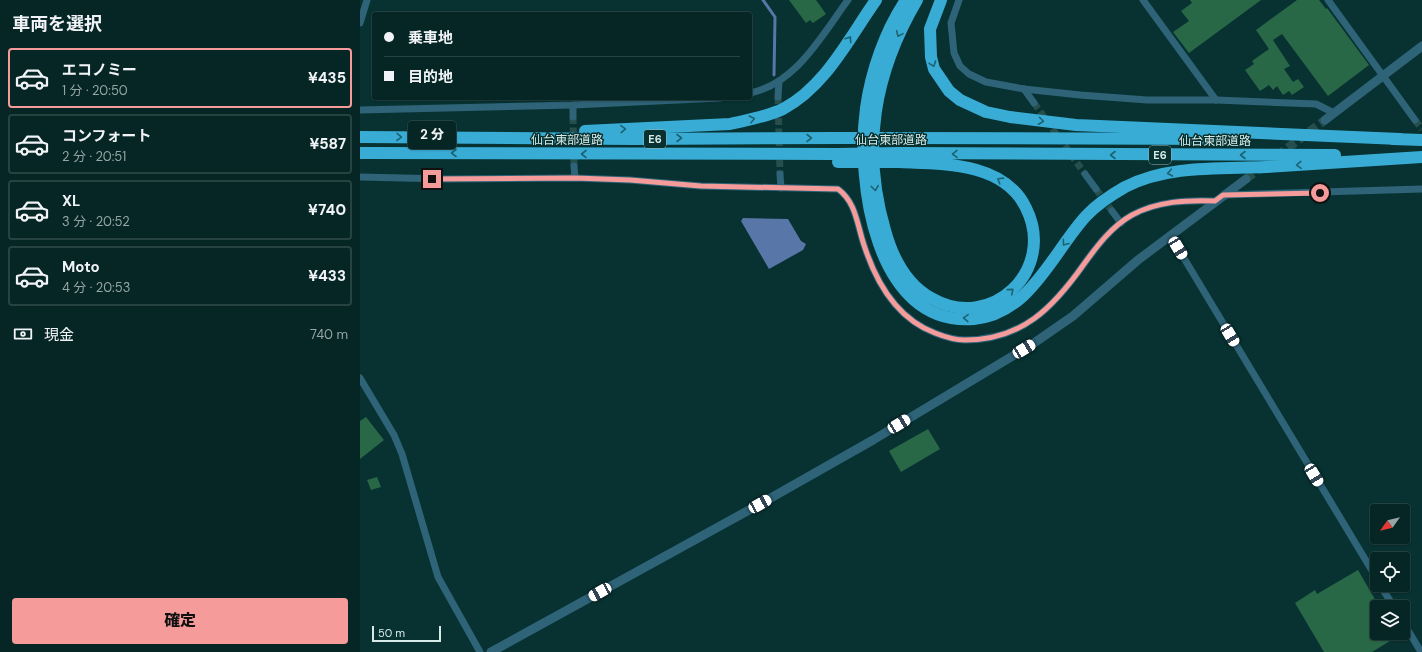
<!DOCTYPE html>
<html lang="ja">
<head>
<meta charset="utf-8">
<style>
	:root { --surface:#052625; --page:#133232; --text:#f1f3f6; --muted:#97a5a7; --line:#264342; --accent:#f59b9a }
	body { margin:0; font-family:"DM Sans","Noto Sans JP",sans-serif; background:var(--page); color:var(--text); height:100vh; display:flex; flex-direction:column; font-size:15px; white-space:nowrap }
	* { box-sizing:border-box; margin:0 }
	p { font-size:13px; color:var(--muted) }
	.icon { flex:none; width:22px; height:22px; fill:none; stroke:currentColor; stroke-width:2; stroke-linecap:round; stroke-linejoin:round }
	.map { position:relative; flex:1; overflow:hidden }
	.sheet { display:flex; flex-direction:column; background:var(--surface); width:360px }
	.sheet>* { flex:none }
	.banner { position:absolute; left:12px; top:12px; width:380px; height:88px; border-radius:4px; box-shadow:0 1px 3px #0004,0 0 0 1px var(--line); display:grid; align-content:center; height:88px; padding:0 12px; background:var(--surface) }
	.needle { width:26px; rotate:236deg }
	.fabs { position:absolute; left:1010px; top:504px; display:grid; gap:8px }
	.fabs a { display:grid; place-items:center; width:40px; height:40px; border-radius:4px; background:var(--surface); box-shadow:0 1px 3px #0004,0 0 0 1px var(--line); font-size:20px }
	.scale { position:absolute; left:12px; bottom:10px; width:69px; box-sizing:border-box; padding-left:4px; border:2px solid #d5eae9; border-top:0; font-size:11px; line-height:14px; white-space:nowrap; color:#d5eae9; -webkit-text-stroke:3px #073231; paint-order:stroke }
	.end { position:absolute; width:18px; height:18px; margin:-9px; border:5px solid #f59b9a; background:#111; box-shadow:0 0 0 2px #111 }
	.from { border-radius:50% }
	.bubble { position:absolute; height:28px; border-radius:4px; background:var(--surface); box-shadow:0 1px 3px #0004,0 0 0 1px var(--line); font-size:13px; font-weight:800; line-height:28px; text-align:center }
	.car { position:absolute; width:12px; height:24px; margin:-12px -6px; border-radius:5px; box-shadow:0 0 3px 1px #0007; background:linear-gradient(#fff 24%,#345 0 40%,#fff 0 76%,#345 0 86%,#fff 0) }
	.banner b { display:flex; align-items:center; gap:14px; height:38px; font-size:15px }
	.banner b+b { border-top:1px solid var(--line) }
	.banner i { width:10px; height:10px; background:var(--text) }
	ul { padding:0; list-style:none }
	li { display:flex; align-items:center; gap:12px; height:60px; margin:0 8px 6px; padding:0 4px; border:2px solid var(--line); border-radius:4px }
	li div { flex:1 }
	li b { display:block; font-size:15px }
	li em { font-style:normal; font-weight:800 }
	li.on { border-color:var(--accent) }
	li>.icon { width:36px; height:36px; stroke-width:1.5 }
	h2 { padding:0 12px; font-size:18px; line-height:48px }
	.pay { display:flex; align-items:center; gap:10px; height:44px; padding:0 12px; font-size:15px }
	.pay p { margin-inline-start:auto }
	.primary-button { display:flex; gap:8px; margin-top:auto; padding:8px 12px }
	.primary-button a { flex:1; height:46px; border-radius:4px; background:var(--accent); color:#111; font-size:16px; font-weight:800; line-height:46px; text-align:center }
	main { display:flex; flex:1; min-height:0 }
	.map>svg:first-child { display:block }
</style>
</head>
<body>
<main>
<section class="sheet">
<h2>車両を選択</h2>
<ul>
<li class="on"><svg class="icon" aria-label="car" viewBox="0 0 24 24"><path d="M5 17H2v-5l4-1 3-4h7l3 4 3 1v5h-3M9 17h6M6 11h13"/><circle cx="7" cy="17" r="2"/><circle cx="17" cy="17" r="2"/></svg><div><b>エコノミー</b><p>1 分 · 20:50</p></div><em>¥435</em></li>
<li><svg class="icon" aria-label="car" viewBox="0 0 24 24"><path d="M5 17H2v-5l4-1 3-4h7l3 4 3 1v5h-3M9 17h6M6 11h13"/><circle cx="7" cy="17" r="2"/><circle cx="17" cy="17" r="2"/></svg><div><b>コンフォート</b><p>2 分 · 20:51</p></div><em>¥587</em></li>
<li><svg class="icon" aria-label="car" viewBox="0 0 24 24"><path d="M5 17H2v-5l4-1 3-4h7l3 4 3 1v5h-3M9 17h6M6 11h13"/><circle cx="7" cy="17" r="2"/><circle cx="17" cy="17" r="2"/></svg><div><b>XL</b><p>3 分 · 20:52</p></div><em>¥740</em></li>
<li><svg class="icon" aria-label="car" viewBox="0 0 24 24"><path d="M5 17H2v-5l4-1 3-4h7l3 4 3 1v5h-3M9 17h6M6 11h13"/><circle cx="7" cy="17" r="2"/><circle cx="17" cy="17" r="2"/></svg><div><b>Moto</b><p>4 分 · 20:53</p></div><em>¥433</em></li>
</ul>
<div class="pay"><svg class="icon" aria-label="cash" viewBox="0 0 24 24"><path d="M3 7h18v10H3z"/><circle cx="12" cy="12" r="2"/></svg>現金<p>740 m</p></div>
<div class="primary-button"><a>確定</a></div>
</section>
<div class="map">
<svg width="1062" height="652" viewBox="0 0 1062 652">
	<rect width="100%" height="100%" fill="#073231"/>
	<!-- water -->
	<path fill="#5876a7" d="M383,218L428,219L441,241L446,244L443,250L409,269L381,221Z"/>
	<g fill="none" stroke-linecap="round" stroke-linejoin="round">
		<!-- stream -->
		<path stroke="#5876a7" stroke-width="3" d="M403,0L415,17L414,75"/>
	</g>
	<!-- building -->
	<g fill="#296846">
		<path d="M429,0H456L466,14L453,23L450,20L446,23Z"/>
		<path d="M830,0H901L829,53L813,32L829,21L821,11L832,3Z"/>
		<path d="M937,0H959L966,9L967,8L1009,65L968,96L922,34L913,40L930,66L924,69L933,82L938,79L944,87L932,95L929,91L923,95L917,86L913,90L909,85L900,91L885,70L894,64L892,61L909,49L896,30Z"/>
		<path d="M6,417L24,440L0,459V421Z"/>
		<path d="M568,429L580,449L541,472L529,451Z"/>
		<path d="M17,477L21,487L11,490L7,480Z"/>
		<path d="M998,570L1017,603V633H1043L1012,652H964L935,603L955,590L957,594Z"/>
	</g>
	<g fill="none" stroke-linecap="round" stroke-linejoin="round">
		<!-- minor-tunnel -->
		<g stroke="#264e4d" stroke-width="7" stroke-dasharray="7 3.5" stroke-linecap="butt">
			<path d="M418,97L420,174"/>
			<path d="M674,103L725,174"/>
			<path d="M213,117L214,166"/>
			<path d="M1055,120L1062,129"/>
			<path d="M736,189L752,211"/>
		</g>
		<!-- tertiary-tunnel -->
		<g stroke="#264e4d" stroke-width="9" stroke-dasharray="9 4.5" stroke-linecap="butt">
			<path d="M917,156L965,120"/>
			<path d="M886,179L903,166"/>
		</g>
		<!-- minor -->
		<g stroke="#2e6378" stroke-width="7">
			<path d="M599,0L591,23L594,53L600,66L609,74L626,82L664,89L720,95L787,100H856L956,104L974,113"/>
			<path d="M783,0L856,100"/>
			<path d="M968,0L1055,120"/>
			<path d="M0,23L7,0"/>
			<path d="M664,89L674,103"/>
			<path d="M390,93C436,84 462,35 488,0"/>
			<path d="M418,97L419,81"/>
			<path d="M0,110L213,105L360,98"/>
			<path d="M213,117V105"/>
			<path d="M214,166L215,178"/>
			<path d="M420,174L421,188"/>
			<path d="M725,174L736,189"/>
			<path d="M0,177L86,179L215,178L270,180L341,186L478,189C497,203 497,226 505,248C517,284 538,319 575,333C585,337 595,340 605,340C662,340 693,308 724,264C737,246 752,226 772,215C798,201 826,200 855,201"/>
			<path d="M864,195L1062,189"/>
			<path d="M752,211L761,223"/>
			<path d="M810,235L1017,579"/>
			<path d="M0,378L34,435L42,454L78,577L120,652"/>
			<path d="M1020,585L1034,607"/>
			<path d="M1043,622L1061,652"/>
		</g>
		<!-- tertiary -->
		<g stroke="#2e6378" stroke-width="9">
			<path d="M965,120L1062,46"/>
			<path d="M131,652L400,504L513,440L674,343L713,316L778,260L886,179"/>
		</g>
		<!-- motorway -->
		<g stroke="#39acd5" stroke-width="12">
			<path d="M546,0C525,31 511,72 506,108C496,179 514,327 614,319C670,314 693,252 726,216C737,204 751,195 765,187C808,165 859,169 906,167C958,164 1010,160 1062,157"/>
			<path d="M581,0L570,29L571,57L574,69L589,91L600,100L626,112L650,117L716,125L1040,139"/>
			<path d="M225,131L370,124C388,120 406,117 423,109C466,86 489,38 516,0"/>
			<path d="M0,137L273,139L479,138"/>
			<path d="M539,138L867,139"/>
			<path d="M1033,139L1062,140"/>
			<path d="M0,153L477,154"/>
			<path d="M539,153L975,155"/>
			<path d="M539,162C583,164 644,162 666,208C697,270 631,333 571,298C546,284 532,256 525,230C501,148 514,73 557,0"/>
		</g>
		<!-- motorway-bridge -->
		<g stroke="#39acd5" stroke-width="12">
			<path d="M479,138H539"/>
			<path d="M477,154L539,153"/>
			<path d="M478,162H539"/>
		</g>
	</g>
	<!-- one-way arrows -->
	<defs><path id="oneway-chevron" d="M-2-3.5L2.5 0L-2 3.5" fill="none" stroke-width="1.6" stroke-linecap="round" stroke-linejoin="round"/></defs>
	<g stroke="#1b6373">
		<use href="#oneway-chevron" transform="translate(539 34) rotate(114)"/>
		<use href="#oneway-chevron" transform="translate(489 39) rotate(-56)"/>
		<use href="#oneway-chevron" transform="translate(573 64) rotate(70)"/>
		<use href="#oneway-chevron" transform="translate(392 119) rotate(-14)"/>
		<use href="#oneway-chevron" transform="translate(681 121) rotate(7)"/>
		<use href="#oneway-chevron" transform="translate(263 129) rotate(-3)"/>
		<use href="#oneway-chevron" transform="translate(39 137) rotate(1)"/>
		<use href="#oneway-chevron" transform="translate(319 138)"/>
		<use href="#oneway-chevron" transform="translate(449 138)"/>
		<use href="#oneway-chevron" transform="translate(94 153) rotate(-180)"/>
		<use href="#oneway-chevron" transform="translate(224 154) rotate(-180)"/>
		<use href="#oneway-chevron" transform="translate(595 154) rotate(179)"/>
		<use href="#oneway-chevron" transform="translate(753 155) rotate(-180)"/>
		<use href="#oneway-chevron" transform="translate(883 155) rotate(180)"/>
		<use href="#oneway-chevron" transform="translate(939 165) rotate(177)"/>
		<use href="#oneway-chevron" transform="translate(810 173) rotate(169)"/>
		<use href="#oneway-chevron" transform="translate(640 180) rotate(-148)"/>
		<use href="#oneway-chevron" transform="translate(515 188) rotate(83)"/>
		<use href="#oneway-chevron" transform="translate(705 243) rotate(126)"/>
		<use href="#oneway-chevron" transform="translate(651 291) rotate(-41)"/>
		<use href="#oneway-chevron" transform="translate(606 318) rotate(-177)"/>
	</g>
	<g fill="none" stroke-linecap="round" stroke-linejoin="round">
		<!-- route -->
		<path stroke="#f59b9a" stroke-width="5" d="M72,179L215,178L270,180L341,186L478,189C497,203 497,226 505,248C517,284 538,319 575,333C585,337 595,340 605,340C662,340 693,308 724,264C737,246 752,226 772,215C798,201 826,200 855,201L863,195L960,193"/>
	</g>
	<g text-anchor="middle" stroke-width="3" stroke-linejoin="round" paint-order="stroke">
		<!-- shield labels -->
		<g fill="#073231" stroke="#97b3b2" stroke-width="1">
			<rect x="284" y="130" width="22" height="18" rx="3"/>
			<rect x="789" y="146" width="22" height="18" rx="3"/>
		</g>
		<g font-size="11" font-weight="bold" fill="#d5eae9">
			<text x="295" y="143">E6</text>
			<text x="800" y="159">E6</text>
		</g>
		<!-- street labels -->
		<g font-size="12" fill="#d5eae9" stroke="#073231">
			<text x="207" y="144">仙台東部道路</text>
			<text x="531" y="144">仙台東部道路</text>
			<text x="855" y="145">仙台東部道路</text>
		</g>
	</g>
</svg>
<div class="fabs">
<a><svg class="needle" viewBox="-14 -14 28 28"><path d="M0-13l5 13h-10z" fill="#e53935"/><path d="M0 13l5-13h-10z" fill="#97a5a7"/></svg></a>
<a><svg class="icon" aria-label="locate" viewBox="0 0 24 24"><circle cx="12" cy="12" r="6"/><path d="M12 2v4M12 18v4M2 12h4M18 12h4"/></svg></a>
<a><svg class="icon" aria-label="layers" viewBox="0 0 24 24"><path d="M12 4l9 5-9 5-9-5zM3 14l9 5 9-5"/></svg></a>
</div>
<div class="scale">50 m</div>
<i class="end from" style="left:960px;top:193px"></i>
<i class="end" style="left:72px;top:179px"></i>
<div class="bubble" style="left:48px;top:121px;width:48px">2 分</div>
<i class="car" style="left:818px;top:248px;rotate:149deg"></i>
<i class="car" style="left:870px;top:335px;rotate:149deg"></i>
<i class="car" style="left:664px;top:349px;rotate:59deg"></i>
<i class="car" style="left:539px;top:424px;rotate:59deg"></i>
<i class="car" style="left:954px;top:475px;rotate:149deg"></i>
<i class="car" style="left:400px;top:504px;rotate:61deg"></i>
<i class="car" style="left:240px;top:592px;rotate:241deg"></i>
<div class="banner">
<b><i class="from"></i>乗車地</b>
<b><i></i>目的地</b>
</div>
</div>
</main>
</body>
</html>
